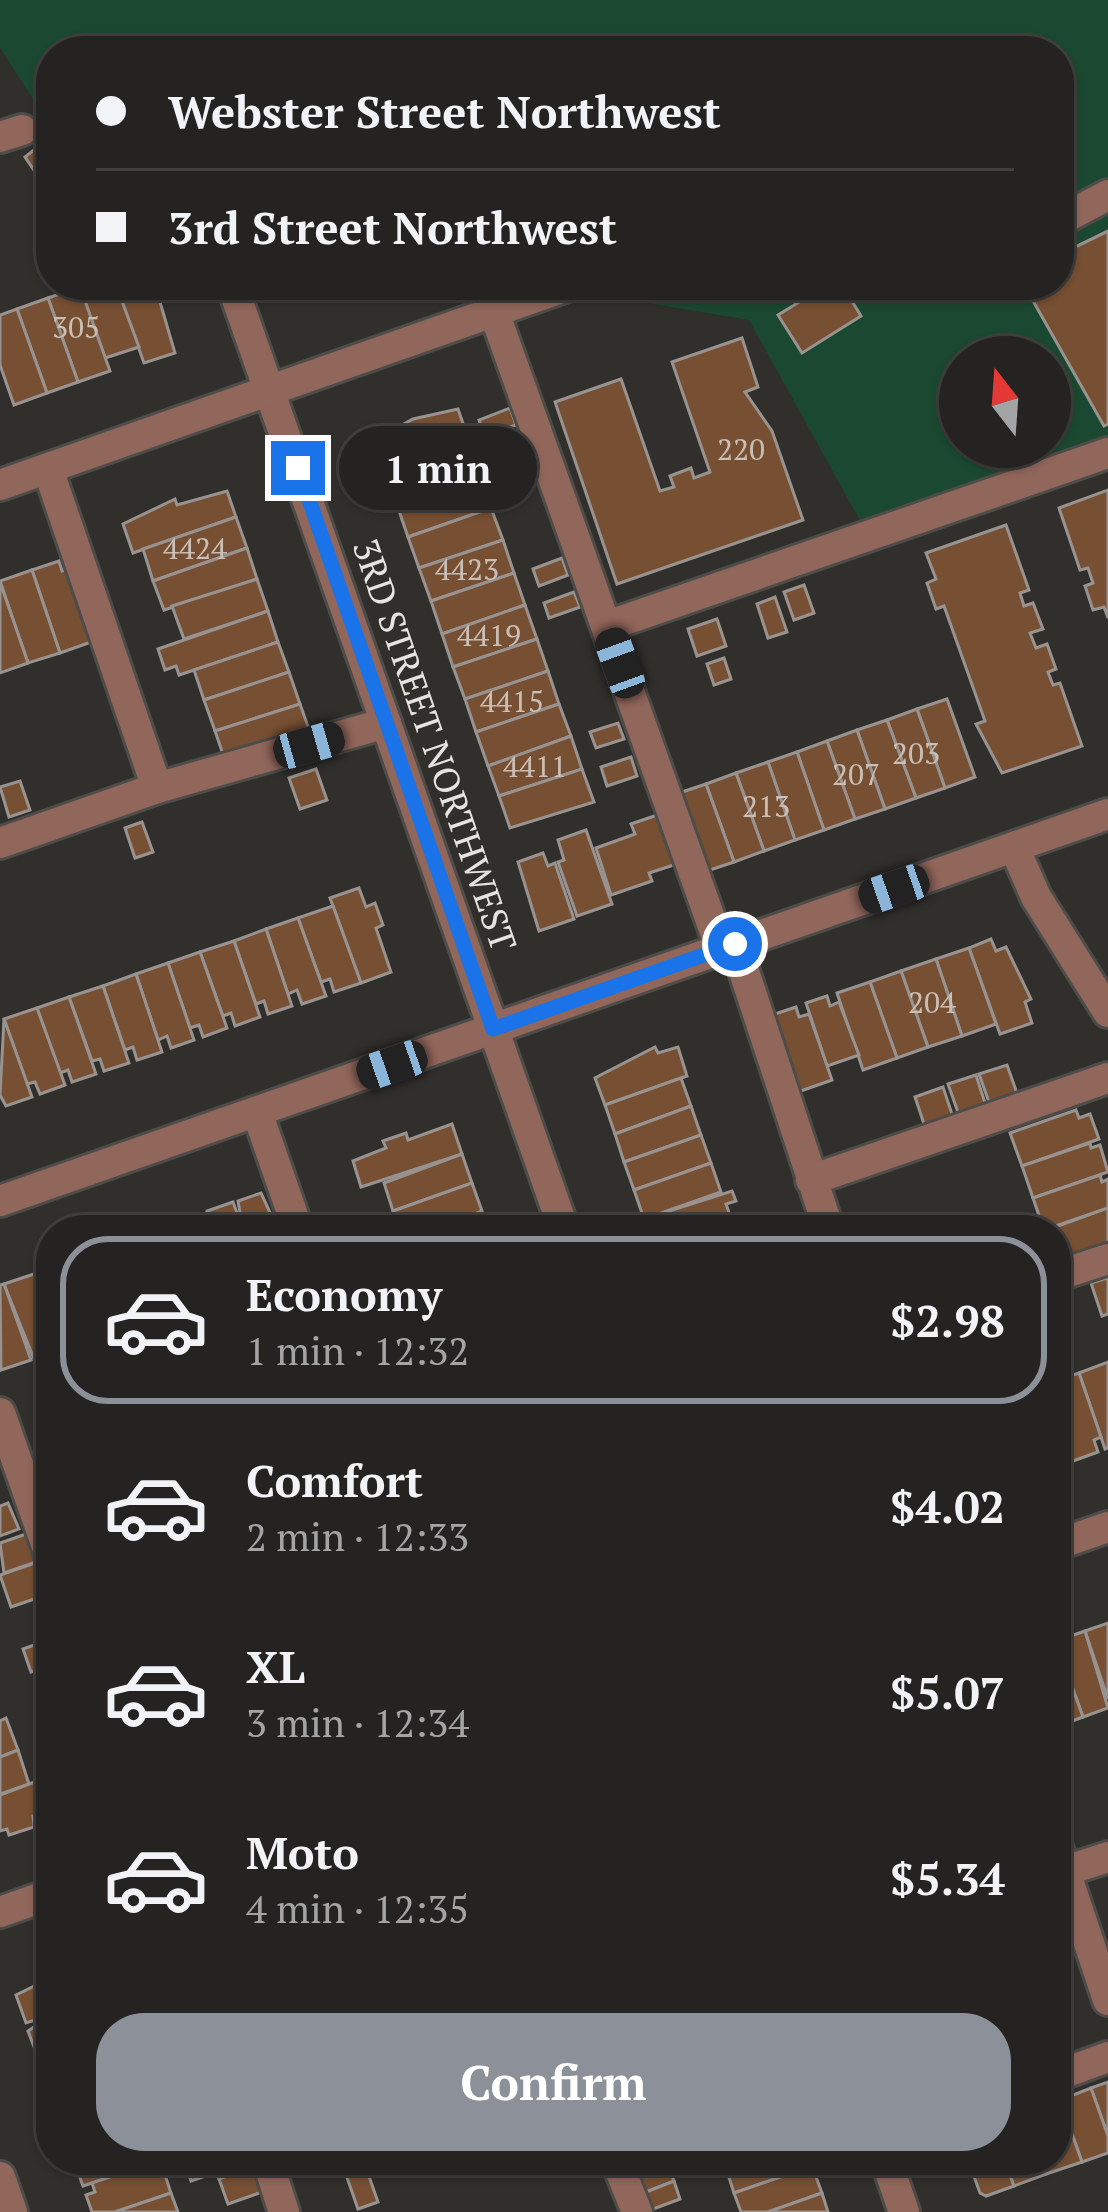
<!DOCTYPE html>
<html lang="en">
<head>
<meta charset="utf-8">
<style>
	:root { --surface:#252321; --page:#312f2e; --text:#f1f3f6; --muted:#a3a4a5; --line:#42403f; --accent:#8c9099 }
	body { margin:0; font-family:"PT Serif",serif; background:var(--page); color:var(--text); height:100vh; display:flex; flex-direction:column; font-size:45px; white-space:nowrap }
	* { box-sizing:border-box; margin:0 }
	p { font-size:39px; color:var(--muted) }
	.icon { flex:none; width:66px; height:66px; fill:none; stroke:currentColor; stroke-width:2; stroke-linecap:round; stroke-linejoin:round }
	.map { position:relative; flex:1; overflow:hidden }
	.side { position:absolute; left:36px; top:1215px; width:1035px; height:960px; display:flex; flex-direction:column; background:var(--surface); border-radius:48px; box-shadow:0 3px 9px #0004,0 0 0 3px var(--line) }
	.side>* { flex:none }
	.banner { position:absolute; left:36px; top:36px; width:1038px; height:264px; border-radius:48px; box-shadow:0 3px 9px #0004,0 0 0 3px var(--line); display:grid; align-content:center; height:264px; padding:0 60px; background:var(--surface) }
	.needle { width:78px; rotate:343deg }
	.tools { position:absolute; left:939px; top:336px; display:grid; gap:24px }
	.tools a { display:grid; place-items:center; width:132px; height:132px; border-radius:50%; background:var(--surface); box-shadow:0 3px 9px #0004,0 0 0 3px var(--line); font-size:60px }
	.end { position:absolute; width:54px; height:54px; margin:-27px; border:15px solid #1a73e8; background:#fff; box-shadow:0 0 0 6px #fff }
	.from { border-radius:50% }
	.bubble { position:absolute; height:84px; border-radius:42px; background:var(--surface); box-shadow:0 3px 9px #0004,0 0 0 3px var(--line); font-size:39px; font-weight:700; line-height:84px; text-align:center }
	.car { position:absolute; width:36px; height:72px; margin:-36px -18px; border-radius:15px; box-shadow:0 0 9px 3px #0007; background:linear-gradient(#222 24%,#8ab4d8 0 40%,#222 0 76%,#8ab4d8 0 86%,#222 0) }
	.banner b { display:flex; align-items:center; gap:42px; height:114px; font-size:45px }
	.banner b+b { border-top:3px solid var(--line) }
	.banner i { width:30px; height:30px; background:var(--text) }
	ul { padding:21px 0 0; list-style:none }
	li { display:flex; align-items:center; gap:36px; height:168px; margin:0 24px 18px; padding:0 36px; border:6px solid transparent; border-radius:48px }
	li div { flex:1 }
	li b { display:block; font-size:45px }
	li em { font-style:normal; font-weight:700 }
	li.selected { border-color:var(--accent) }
	li>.icon { width:108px; height:108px; stroke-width:1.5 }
	.cta { display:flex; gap:24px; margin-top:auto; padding:24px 60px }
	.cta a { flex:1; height:138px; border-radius:48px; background:var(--accent); color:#fff; font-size:48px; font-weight:700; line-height:138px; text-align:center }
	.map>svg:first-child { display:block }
</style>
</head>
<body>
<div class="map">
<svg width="1108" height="2212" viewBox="0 0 1108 2212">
	<rect width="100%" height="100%" fill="#312f2c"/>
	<!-- green -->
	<path fill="#1b4831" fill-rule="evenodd" d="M0,0H1108V445L863,526L749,320L540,285H1059V51H51V127L0,48ZM960,357H1050V447H960Z"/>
	<!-- building -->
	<g fill="#774f32" stroke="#989391" stroke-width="3">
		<path d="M39,146L51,163V175L42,182L25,157Z"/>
		<path d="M1108,231V424L1104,426L1024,285H1059V255Z"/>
		<path d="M116,285H155L175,353L144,363Z"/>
		<path d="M116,285L139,347L105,358L80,287Z"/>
		<path d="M80,287L110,371L78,382L48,298Z"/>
		<path d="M822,288L828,298L844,288L861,316L802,353L778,315Z"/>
		<path d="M48,298L78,382L47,393L17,309Z"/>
		<path d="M17,309L47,393L14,405L0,365V315Z"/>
		<path d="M742,338L758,387L745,392L772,431L803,520L617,584L555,402L621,379L660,491L674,487L670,476L691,468L694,478L710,472L672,362Z"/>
		<path d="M510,408L516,425L485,436L479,420Z"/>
		<path d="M458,409L467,435L450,441L452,448L385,471L375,440L413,419Z"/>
		<path d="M469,444L480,475L397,505L385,471Z"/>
		<path d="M480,475L491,508L408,537L397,505Z"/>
		<path d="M1108,490V618L1104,607L1093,610L1085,586L1093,583L1088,568L1080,570L1059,508Z"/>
		<path d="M227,491L236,517L133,553L123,524L175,499L177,505Z"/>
		<path d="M491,508L503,540L419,568L408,537Z"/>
		<path d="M236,517L247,548L153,581L143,549Z"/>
		<path d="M1006,525L1029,590L1020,593L1024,606L1033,603L1043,629L1030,633L1036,648L1047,644L1056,669L1048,672L1053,685L1060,683L1082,746L1002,773L976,724L985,721L944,606L936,609L927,583L936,579L926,553Z"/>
		<path d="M503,540L514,573L431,601L419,568Z"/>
		<path d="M247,548L257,579L164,610L153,581Z"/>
		<path d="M562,558L568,575L539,586L533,569Z"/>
		<path d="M59,561L62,571L69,568L94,641L60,653L32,570Z"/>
		<path d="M32,570L60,653L28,663L0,581Z"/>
		<path d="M514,573L525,605L442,634L431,601Z"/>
		<path d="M257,579L268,611L184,639L172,606Z"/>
		<path d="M0,582L28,663L0,673Z"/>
		<path d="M804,585L814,613L794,620L784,592Z"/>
		<path d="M574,592L580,607L549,618L544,603Z"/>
		<path d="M775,597L787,632L768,638L757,604Z"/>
		<path d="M525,605L537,639L453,667L442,634Z"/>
		<path d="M268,611L278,642L179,675L176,666L165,670L158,649Z"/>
		<path d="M717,619L726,646L697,656L688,629Z"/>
		<path d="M537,639L548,671L465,699L453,667Z"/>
		<path d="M278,642L289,672L204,700L194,670Z"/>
		<path d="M724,658L731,679L714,685L707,664Z"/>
		<path d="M548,671L559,704L476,732L465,699Z"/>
		<path d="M289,672L300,704L215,731L204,700Z"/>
		<path d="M947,699L975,777L945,788L917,709Z"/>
		<path d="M300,704L311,735L226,763L215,731Z"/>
		<path d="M559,704L571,736L488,766L476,732Z"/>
		<path d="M917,709L945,788L916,798L887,720Z"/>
		<path d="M887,720L916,798L885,809L857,730Z"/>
		<path d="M618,723L624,739L596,748L590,732Z"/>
		<path d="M857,730L885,809L855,819L827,741Z"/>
		<path d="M571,736L582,769L499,796L488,766Z"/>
		<path d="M827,741L855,819L824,830L797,752Z"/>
		<path d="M797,752L824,830L795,840L768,762Z"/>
		<path d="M631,757L637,776L607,786L601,767Z"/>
		<path d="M768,762L795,840L764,851L736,773Z"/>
		<path d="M316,769L327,800L300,809L289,778Z"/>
		<path d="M582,769L594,802L510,828L499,796Z"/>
		<path d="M736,773L764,851L734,862L706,784Z"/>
		<path d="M20,781L30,810L9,817L0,787Z"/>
		<path d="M706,784L734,862L704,872L676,794Z"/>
		<path d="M666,812L683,862L649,873L652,881L611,895L596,848L635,834L631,824Z"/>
		<path d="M142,822L153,852L135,858L125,828Z"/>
		<path d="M586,830L612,904L577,916L558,862L564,860L558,840Z"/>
		<path d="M543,853L548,866L555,863L574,919L539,931L518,862Z"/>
		<path d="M359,888L366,907L375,903L383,925L376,928L391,972L361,983L330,898Z"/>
		<path d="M333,906L361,983L334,992L330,979L321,982L298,918Z"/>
		<path d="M298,918L326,996L302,1004L297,990L288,994L266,929Z"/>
		<path d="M266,929L292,1006L268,1014L264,1001L256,1004L234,941Z"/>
		<path d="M991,939L996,951L1006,947L1031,999L1025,1002L1032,1023L1000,1034L969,948Z"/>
		<path d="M234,941L260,1017L235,1026L231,1013L223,1016L200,952Z"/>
		<path d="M969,948L996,1024L962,1036L936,959Z"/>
		<path d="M200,952L227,1028L203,1037L199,1025L190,1028L168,963Z"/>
		<path d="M936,959L962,1036L928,1047L901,971Z"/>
		<path d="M168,963L194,1040L171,1048L167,1036L158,1040L136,974Z"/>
		<path d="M901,971L928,1047L897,1058L870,982Z"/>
		<path d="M136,974L162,1052L137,1060L133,1047L125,1050L103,986Z"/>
		<path d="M870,982L897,1058L863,1070L837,993Z"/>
		<path d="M103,986L129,1063L104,1071L100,1059L92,1061L69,997Z"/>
		<path d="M827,996L830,1006L839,1002L859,1055L827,1066L806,1003Z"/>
		<path d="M69,997L96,1074L72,1082L68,1070L60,1073L37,1008Z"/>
		<path d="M796,1007L799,1017L809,1014L832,1080L798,1092L772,1015Z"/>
		<path d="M37,1008L65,1085L40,1094L35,1082L27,1084L4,1019Z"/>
		<path d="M4,1019L32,1097L6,1106L0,1095Z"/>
		<path d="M655,1047L658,1053L678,1047L687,1076L605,1105L595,1078Z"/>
		<path d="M1007,1065L1018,1096L990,1105L979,1074Z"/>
		<path d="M976,1075L986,1106L959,1115L948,1084Z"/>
		<path d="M681,1078L691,1106L615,1134L605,1105Z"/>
		<path d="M943,1087L953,1117L925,1127L915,1097Z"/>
		<path d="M691,1106L701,1135L624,1162L615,1134Z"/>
		<path d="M1076,1110L1079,1118L1090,1114L1099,1139L1022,1166L1010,1133Z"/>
		<path d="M452,1124L462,1154L361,1187L353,1161L386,1148L383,1141L406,1133L408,1140Z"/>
		<path d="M701,1135L711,1163L634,1190L624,1162Z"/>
		<path d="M1090,1143L1091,1148L1100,1145L1108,1172L1033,1198L1022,1166Z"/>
		<path d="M462,1154L472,1183L393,1211L384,1183Z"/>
		<path d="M711,1163L721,1192L644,1219L634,1190Z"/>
		<path d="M1100,1175L1102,1182L1108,1179V1208L1044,1230L1033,1198Z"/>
		<path d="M472,1183L482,1211L435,1230H400L393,1211Z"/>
		<path d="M732,1191L736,1201L726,1204L732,1221L706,1230H648L644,1219Z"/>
		<path d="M261,1193L278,1230H243L238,1201Z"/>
		<path d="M233,1202L243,1230H207V1211Z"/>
		<path d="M1108,1208V1245L1056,1263V1230H1047Z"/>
		<path d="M470,1217H484L489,1230H435Z"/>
		<path d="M37,1273L51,1313V1353L34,1359L4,1284Z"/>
		<path d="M1108,1278V1314L1102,1316L1091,1283Z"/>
		<path d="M4,1284L31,1360L1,1370L0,1285Z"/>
		<path d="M1108,1362V1448L1105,1449L1079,1373Z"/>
		<path d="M1079,1373L1101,1437L1094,1440L1098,1452L1073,1461L1056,1413V1380Z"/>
		<path d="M1056,1413L1069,1450L1062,1452L1065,1464L1056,1467Z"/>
		<path d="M8,1503L19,1529L0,1536V1506Z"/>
		<path d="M26,1534L36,1562L4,1573L0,1543Z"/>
		<path d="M35,1563L46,1595L11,1607L0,1575Z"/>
		<path d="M1108,1623V1699L1085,1631Z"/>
		<path d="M1085,1631L1108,1708L1083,1717L1056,1641Z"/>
		<path d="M51,1639V1665L31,1672L23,1649Z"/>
		<path d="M1056,1642L1083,1717L1056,1727Z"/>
		<path d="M6,1718L18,1750L0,1757V1721Z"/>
		<path d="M18,1750L29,1784L0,1794V1757Z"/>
		<path d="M37,1781L47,1812L33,1816L34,1827L9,1835L7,1829L0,1831V1795Z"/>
		<path d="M51,1978V2015L26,2023L16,1995Z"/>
		<path d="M51,2015V2051L37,2055L28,2031Z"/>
		<path d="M1108,2082V2136L1091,2088Z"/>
		<path d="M1091,2088L1108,2136V2153L1082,2162L1060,2100Z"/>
		<path d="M1060,2100L1082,2162L1046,2174L1041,2160H1056Z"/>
		<path d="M85,2160H160L83,2186L75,2164Z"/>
		<path d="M160,2160L171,2193L115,2212H92L86,2195L95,2192L92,2183Z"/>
		<path d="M184,2160H251L253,2166L219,2179L217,2172L191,2181Z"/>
		<path d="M737,2160H810L812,2166L734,2193L725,2165Z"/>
		<path d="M968,2160H1005L1014,2186L986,2196L980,2193Z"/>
		<path d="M1005,2160H1041L1046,2174L1014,2186Z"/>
		<path d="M364,2162L378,2202L358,2209L344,2169Z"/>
		<path d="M668,2165L674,2181L641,2194L635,2177Z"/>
		<path d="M253,2166L262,2192L228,2204L219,2179Z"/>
		<path d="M812,2166L822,2193L768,2212H741L734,2193Z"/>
		<path d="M674,2181L680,2199L648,2211L641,2194Z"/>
		<path d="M171,2193L178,2212H115Z"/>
		<path d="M822,2193L828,2212H768Z"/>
	</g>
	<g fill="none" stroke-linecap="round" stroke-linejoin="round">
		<defs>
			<g id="minor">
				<path d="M0,137L22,130"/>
				<path d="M1059,221L1108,195"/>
				<path d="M232,285L564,1230"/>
				<path d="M494,312L721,949"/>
				<path d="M48,469L157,788"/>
				<path d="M0,485L570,285"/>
				<path d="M607,626L1108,453"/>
				<path d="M0,843L157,788L386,723"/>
				<path d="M1014,847L1036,897L1108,1012"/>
				<path d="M735,944L829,1230"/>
				<path d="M257,1112L298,1230"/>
				<path d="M811,1180L1108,1078"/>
				<path d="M0,1201L1108,814"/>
				<path d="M1056,1276L1108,1259"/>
				<path d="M0,1413L51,1558"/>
				<path d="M1056,1545L1108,1527"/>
				<path d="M1056,1844L1108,2000"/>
				<path d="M1065,1871L1108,1857"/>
				<path d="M0,1912L51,1894"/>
				<path d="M1056,2076L1108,2057"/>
				<path d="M267,2160L284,2212"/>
				<path d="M616,2160L637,2212"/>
				<path d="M886,2160L904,2212"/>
				<path d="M0,2177L12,2212"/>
			</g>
		</defs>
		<!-- minor casing -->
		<use href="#minor" stroke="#4e4c49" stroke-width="36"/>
		<!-- minor -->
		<use href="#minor" stroke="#91665b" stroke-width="30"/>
	</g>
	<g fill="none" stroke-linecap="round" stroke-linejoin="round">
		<!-- route -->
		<path stroke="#1a73e8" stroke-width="15" d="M298,468L493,1029L735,944"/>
	</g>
	<g text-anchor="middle" stroke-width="12" stroke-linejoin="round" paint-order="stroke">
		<!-- number labels -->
		<g font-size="30" fill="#cabfb6">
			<text x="76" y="338">305</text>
			<text x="741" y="460">220</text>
			<text x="195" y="559">4424</text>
			<text x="467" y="580">4423</text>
			<text x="489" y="646">4419</text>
			<text x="512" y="712">4415</text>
			<text x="916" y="764">203</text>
			<text x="535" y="777">4411</text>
			<text x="856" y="785">207</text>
			<text x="766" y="817">213</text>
			<text x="932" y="1013">204</text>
		</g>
		<!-- street labels -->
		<g font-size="36" fill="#e6e4e2" stroke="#312f2c">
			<text transform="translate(435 745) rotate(71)" y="13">3RD STREET NORTHWEST</text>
		</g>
	</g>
</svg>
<div class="tools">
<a><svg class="needle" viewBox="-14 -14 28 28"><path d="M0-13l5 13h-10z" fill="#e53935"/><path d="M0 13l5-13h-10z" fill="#a3a4a5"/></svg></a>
</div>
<i class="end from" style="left:735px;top:944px"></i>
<i class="end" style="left:298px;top:468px"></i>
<div class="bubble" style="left:339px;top:426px;width:198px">1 min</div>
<i class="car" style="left:620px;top:663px;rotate:340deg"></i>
<i class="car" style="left:309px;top:745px;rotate:74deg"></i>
<i class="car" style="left:894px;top:889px;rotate:251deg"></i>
<i class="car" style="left:392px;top:1065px;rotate:251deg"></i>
<div class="banner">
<b><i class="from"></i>Webster Street Northwest</b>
<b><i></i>3rd Street Northwest</b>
</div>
<section class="side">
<ul>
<li class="selected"><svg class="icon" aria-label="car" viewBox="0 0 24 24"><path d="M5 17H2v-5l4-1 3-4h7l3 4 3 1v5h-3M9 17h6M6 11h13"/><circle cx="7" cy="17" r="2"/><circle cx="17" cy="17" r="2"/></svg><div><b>Economy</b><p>1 min · 12:32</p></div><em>$2.98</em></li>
<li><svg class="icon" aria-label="car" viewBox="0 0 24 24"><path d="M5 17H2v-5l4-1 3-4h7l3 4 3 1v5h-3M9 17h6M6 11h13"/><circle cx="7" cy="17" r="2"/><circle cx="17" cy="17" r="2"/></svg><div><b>Comfort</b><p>2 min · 12:33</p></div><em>$4.02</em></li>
<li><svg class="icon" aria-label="car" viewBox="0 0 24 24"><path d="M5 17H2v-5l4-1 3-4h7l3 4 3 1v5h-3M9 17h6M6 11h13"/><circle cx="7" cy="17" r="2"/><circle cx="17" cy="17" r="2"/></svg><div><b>XL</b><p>3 min · 12:34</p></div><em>$5.07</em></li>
<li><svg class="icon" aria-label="car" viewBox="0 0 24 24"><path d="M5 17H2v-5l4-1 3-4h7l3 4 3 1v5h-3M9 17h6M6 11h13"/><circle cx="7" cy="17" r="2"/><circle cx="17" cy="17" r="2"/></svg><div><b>Moto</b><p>4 min · 12:35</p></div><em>$5.34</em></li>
</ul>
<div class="cta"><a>Confirm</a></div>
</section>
</div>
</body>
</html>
